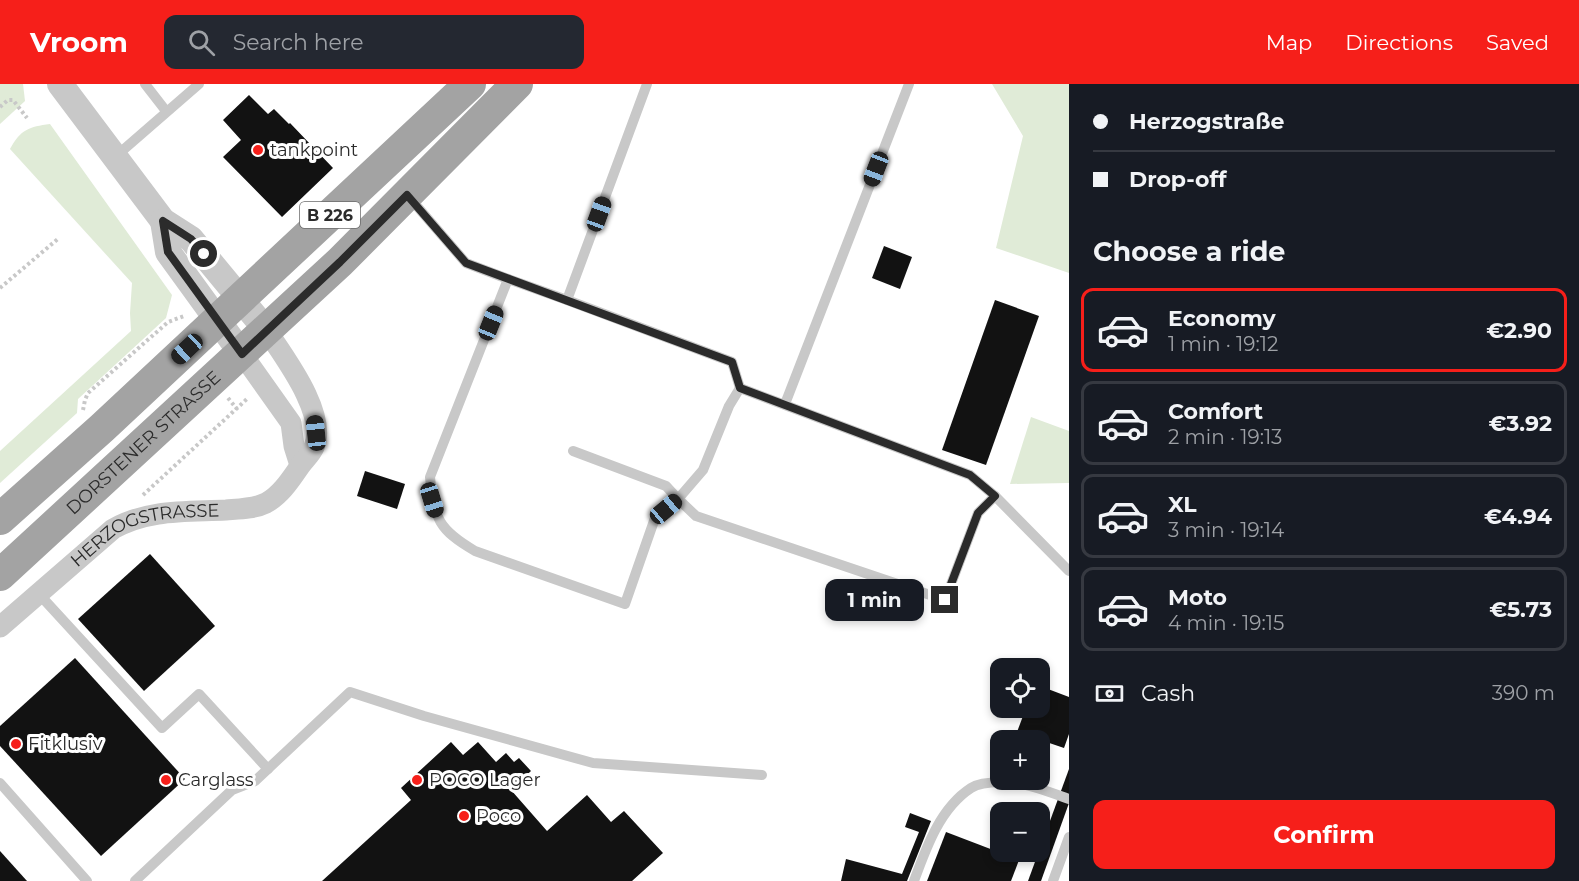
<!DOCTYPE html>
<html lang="en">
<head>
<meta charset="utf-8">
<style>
	:root { --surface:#171b24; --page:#242831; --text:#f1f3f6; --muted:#9ea1a6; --line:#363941; --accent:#f61f1a }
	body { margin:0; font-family:Montserrat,sans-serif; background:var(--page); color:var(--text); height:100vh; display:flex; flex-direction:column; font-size:22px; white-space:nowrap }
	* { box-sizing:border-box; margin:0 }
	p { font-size:20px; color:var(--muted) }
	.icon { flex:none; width:33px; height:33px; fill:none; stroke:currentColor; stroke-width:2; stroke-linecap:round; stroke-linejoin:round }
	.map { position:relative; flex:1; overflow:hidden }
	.panel { display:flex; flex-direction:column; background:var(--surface); width:510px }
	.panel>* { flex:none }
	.banner { display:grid; align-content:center; height:132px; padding:0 24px; background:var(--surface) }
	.controls { position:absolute; left:990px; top:574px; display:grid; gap:12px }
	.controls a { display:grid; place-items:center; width:60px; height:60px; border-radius:12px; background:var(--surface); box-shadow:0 3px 9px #0003; font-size:30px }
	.end { position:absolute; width:27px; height:27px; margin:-14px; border:8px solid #2b2b2b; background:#fff; box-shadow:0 0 0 3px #fff }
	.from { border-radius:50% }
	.bubble { position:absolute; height:42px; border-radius:12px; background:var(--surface); box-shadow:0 3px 9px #0003; font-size:20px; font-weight:700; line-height:42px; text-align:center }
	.car { position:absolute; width:18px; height:36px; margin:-18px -9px; border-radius:8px; box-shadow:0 0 4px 2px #0007; background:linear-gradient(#222 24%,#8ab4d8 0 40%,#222 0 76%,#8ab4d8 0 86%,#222 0) }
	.banner b { display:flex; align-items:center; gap:21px; height:57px; font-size:22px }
	.banner b+b { border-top:2px solid var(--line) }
	.banner i { width:15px; height:15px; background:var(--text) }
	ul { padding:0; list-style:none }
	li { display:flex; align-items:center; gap:18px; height:84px; margin:0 12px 9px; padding:0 12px; border:3px solid var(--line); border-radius:12px }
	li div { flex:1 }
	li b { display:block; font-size:22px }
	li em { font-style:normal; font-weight:700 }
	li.active { border-color:var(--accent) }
	li>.icon { width:54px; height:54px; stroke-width:1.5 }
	h2 { padding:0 24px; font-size:27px; line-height:72px }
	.pay { display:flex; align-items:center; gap:15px; height:66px; padding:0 24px; font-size:22px }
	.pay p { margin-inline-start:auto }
	.primary-button { display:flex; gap:12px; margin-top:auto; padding:12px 24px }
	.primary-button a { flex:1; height:69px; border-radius:12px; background:var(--accent); color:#fff; font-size:24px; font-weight:700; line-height:69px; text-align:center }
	header { display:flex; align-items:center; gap:36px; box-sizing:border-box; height:84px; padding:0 30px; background:var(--accent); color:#fff }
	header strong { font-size:28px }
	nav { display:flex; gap:33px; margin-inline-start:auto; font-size:21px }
	.search { width:420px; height:54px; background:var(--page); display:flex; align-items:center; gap:15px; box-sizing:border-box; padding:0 21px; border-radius:12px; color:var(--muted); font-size:22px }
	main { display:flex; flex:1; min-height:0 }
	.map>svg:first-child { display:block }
</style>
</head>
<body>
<header>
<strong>Vroom</strong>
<div class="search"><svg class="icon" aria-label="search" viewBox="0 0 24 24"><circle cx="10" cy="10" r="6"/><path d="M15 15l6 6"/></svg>Search here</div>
<nav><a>Map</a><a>Directions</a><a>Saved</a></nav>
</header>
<main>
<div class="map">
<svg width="1069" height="797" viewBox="0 0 1069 797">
	<rect width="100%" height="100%" fill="#fff"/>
	<!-- green -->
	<g fill="#e0ebd7">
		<path d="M0,0H23L25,17L0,40Z"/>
		<path d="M992,0H1069V189L996,164L1023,52Z"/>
		<path d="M50,40L172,211L166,234L78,315L77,329L0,399V367L131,247L130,229L132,199L10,65C21,45 29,43 50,40Z"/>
		<path d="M1031,333L1069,347V399L1010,400Z"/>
	</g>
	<!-- building -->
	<g fill="#121212">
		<path d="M249,11L268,30L274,25L289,40L290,39L333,84L282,133L223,73L241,56L223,36Z"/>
		<path d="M884,162L912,173L900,205L872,194Z"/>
		<path d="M995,216L1039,232L986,381L942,366Z"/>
		<path d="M365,387L405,400L397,425L357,412Z"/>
		<path d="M150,470L215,542L144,607L78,535Z"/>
		<path d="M75,574L185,695L101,772L0,662V642Z"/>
		<path d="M1040,602L1069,613V650L1064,664L1017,648L1026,624H1040Z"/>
		<path d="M451,658L463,671L478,658L496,678L506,669L514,678L519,674L531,687L511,706L547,747L587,711L611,738L624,727L663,769L632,797H322L411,716L401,704Z"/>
		<path d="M1069,685V719L1041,797H1028Z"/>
		<path d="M910,729L931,737L907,797H841L846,775L902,790L919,748L905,743Z"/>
		<path d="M946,748L1019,776L1011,797H927Z"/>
		<path d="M0,767L27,797H0Z"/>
	</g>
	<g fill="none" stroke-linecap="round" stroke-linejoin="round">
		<!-- path -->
		<g stroke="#c8c8c8" stroke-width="4" stroke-dasharray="3 3" stroke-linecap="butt">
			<path d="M0,23L8,16H13L27,34"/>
			<path d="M0,204L59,154"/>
			<path d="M228,314L237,325"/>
			<path d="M83,326L85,316L88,309L168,238L184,232"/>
			<path d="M143,411L248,314"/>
		</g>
		<!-- service -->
		<g stroke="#c8c8c8" stroke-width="10">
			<path d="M145,0L166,27"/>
			<path d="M115,73L199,0"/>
			<path d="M409,113L466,179L508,195L430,393C434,435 439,446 475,467L625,520L655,434L678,415L703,386L729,322L740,304L970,391L995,412L1069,487"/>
			<path d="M508,195L567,216L647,0"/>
			<path d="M567,216L732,278L740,304"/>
			<path d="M785,320L909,0"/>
			<path d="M573,367L666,402L678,415L696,432L945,516L978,429L995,412"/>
			<path d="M38,509L162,644L199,610L268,685"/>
			<path d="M0,699L87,797"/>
			<path d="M135,797L232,706L255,697L350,608L424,632L593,679L762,691"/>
			<path d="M914,797C926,764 940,724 971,704C982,697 1003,698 1016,699C1034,702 1052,709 1069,715"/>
			<path d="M1053,797L1069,753"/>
		</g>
		<!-- minor -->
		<g stroke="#c8c8c8" stroke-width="21">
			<path d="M242,270L291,339L294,362L300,381"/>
			<path id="s1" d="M0,543L113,445C148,425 187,428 226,426C239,425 254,425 266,419C281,411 291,395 300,382C304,376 311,370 314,363C328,330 284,273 267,247"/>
		</g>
		<!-- tertiary -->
		<g stroke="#c8c8c8" stroke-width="26">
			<path d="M60,0L163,137L191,155L267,247"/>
			<path d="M163,137L168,168L242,270"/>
		</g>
		<!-- primary -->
		<g stroke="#a3a3a3" stroke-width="32">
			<path d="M0,435L102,344L470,0"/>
			<path id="s2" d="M0,491L340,178L517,0"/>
		</g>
	</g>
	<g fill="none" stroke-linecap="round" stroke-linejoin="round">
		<!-- route -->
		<path stroke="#2b2b2b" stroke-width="8" d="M204,170L191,155L163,137L168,168L242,270L340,178L407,111L466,179L732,278L740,304L970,391L995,412L978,429L945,516"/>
	</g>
	<!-- markers -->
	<g fill="#f61f1a" stroke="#fff" stroke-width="2">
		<circle cx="258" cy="66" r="6"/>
		<circle cx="16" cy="660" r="6"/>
		<circle cx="166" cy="696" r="6"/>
		<circle cx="417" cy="696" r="6"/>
		<circle cx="464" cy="732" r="6"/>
	</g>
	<g text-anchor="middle" stroke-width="6" stroke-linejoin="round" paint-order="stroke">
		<!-- shield labels -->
		<rect fill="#fff" stroke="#6b6b6b" stroke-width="1.5" x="300" y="118" width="60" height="26" rx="4.5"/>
		<g font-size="16" font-weight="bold" fill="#2b2b2b">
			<text x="330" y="137">B 226</text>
		</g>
		<!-- poi labels -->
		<g font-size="18" fill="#2b2b2b" stroke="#fff" text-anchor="start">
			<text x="270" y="72">tankpoint</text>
			<text x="28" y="666">Fitklusiv</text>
			<text x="178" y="702">Carglass</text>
			<text x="429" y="702">POCO Lager</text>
			<text x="476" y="738">Poco</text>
		</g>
		<!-- street labels -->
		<g font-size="18" fill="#2b2b2b" stroke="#fff">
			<text dy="6" stroke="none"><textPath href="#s2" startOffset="195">DORSTENER STRASSE</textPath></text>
			<text dy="6" stroke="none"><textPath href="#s1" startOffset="178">HERZOGSTRASSE</textPath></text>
		</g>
	</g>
</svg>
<div class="controls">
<a><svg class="icon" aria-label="locate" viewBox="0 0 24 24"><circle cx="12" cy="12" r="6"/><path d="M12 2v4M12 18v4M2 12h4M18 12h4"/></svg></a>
<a>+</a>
<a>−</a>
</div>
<i class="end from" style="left:204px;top:170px"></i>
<i class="end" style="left:945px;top:516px"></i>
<div class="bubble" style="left:825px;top:495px;width:99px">1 min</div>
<i class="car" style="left:876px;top:85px;rotate:201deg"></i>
<i class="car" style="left:599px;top:130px;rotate:20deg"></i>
<i class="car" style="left:491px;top:239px;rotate:22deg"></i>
<i class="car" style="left:187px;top:265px;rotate:227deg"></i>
<i class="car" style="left:316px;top:349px;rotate:354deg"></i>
<i class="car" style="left:432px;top:416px;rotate:163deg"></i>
<i class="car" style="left:666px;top:425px;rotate:50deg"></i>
</div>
<section class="panel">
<div class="banner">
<b><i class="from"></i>Herzogstraße</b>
<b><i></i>Drop-off</b>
</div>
<h2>Choose a ride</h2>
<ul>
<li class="active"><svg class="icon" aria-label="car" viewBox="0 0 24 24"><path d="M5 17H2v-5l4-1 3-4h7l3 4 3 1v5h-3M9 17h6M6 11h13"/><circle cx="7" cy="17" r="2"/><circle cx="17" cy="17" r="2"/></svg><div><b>Economy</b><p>1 min · 19:12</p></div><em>€2.90</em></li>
<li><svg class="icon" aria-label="car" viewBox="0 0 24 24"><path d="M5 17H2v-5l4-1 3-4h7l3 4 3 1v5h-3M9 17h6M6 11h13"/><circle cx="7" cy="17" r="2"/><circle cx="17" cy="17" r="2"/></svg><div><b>Comfort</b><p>2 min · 19:13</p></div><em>€3.92</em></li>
<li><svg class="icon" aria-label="car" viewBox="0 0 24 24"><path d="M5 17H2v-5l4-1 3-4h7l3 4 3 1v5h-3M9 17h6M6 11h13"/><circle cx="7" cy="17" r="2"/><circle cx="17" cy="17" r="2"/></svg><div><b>XL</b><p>3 min · 19:14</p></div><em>€4.94</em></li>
<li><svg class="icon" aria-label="car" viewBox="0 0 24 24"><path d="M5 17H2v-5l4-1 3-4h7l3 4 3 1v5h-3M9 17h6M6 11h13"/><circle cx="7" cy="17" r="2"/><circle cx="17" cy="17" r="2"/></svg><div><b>Moto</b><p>4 min · 19:15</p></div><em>€5.73</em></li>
</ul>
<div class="pay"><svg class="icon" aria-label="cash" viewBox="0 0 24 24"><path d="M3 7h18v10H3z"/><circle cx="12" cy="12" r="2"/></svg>Cash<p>390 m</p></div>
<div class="primary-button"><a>Confirm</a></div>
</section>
</main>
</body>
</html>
